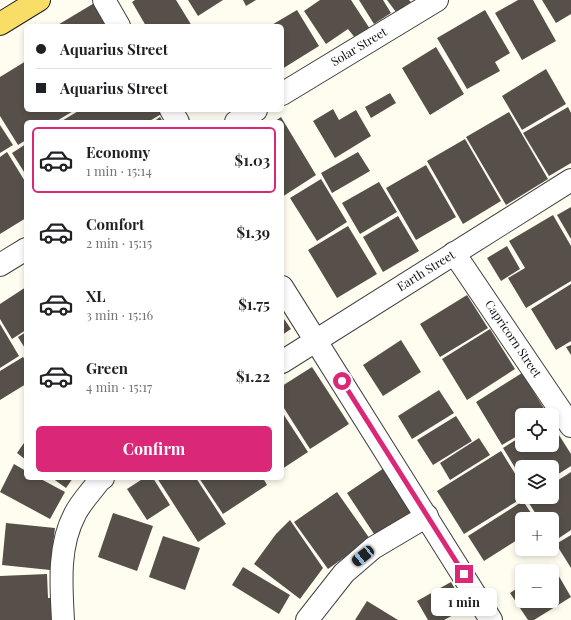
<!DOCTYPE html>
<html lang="en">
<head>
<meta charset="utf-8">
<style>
	:root { --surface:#fff; --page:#f6f6f6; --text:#202124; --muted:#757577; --line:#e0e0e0; --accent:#db2777 }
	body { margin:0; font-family:"Playfair Display",serif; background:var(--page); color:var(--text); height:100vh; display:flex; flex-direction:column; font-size:15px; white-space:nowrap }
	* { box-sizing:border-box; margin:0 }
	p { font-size:13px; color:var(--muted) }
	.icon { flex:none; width:22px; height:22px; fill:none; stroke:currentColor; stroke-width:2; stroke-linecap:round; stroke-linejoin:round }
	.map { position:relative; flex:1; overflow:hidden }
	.drawer { position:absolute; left:24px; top:120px; width:260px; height:360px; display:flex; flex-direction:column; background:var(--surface); border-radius:6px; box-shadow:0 2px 6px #0003 }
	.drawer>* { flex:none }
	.hud { position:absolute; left:24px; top:24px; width:260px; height:88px; border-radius:6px; box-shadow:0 2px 6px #0003; display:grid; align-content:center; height:88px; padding:0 12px; background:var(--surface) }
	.controls { position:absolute; left:515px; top:408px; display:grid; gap:8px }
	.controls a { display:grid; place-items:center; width:44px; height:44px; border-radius:6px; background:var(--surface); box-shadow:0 2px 6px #0003; font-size:20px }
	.end { position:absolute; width:18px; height:18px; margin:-9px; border:5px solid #db2777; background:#fff; box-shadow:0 0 0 2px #fff }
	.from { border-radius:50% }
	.bubble { position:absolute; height:28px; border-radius:6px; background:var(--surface); box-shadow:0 2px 6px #0003; font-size:13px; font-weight:700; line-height:28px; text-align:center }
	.car { position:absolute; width:12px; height:24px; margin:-12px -6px; border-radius:5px; box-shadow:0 0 3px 1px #0007; background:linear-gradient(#222 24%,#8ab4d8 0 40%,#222 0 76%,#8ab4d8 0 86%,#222 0) }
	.hud b { display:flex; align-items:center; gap:14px; height:38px; font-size:15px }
	.hud b+b { border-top:1px solid var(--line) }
	.hud i { width:10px; height:10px; background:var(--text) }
	ul { padding:7px 0 0; list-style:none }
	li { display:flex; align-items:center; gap:12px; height:66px; margin:0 8px 6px; padding:0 4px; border:2px solid transparent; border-radius:6px }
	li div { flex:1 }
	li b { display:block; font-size:15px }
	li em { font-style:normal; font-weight:700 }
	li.selected { border-color:var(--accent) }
	li>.icon { width:36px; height:36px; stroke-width:1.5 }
	.primary-button { display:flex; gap:8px; margin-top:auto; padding:8px 12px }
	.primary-button a { flex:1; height:46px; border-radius:6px; background:var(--accent); color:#fff; font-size:16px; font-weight:700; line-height:46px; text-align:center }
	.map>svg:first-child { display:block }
</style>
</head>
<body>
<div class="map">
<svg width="571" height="620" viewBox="0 0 571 620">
	<rect width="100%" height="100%" fill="#fffdf0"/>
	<!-- building -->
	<g fill="#57504a">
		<path d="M135,0H176L192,26H146L132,2Z"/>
		<path d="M188,0H223L198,16Z"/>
		<path d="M243,0H256L246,6Z"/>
		<path d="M320,0H351L370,29L356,39L348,29L326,44L304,11Z"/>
		<path d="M359,0H383L391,13L374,24Z"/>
		<path d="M387,0H409L411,2L396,12Z"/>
		<path d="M518,0H533L556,41L522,60L495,13Z"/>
		<path d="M542,0H571V14L556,23Z"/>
		<path d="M96,2L110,26H56Z"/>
		<path d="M297,10L319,46L282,69V26H270Z"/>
		<path d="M485,10L510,53L495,62L500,71L467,89L437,38Z"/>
		<path d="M436,47L464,94L430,115L402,68Z"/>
		<path d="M26,61V110H75L55,122H26V140L18,145L0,116V77Z"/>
		<path d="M546,69L566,104L522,130L502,96Z"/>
		<path d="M390,93L396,103L371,118L365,107Z"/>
		<path d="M568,107L571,113V163L549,176L523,133Z"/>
		<path d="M333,109L339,120L356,110L371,136L335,158L313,121Z"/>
		<path d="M80,110H161L163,113L148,122H60Z"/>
		<path d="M509,112L548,179L506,205L466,137Z"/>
		<path d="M160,117L163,122H153Z"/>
		<path d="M281,117L316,175L282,197V122H274Z"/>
		<path d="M0,125L13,145L0,153Z"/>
		<path d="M465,139L501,201L463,224L427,161Z"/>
		<path d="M26,144V175L12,153Z"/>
		<path d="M7,152L26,183V218L0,234V157Z"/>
		<path d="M358,152L370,171L332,193L321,173Z"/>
		<path d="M426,165L456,217L416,240L386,188Z"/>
		<path d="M321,179L347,222L317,241L290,198Z"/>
		<path d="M379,182L397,212L360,234L342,203Z"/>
		<path d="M571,207V239L557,215Z"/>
		<path d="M553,215L571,246V281L526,308L508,278L525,268L509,241Z"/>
		<path d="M398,216L419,251L383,272L363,237Z"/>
		<path d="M348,226L377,274L337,298L308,250Z"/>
		<path d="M507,246L520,269L501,281L487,258Z"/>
		<path d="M571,284V341L556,350L531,309Z"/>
		<path d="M26,287V330L12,339L0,319V304Z"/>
		<path d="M467,295L488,328L440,357L420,324Z"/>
		<path d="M282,316L291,329L282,335Z"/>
		<path d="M0,324L19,356L0,368Z"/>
		<path d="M490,329L515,369L467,400L442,359Z"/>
		<path d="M26,332V350L18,337Z"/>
		<path d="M401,340L421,372L383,396L363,365Z"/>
		<path d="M571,345V355L566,347Z"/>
		<path d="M23,357L26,361V384L0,400V371Z"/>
		<path d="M312,367L349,424L310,449L282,405V386Z"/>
		<path d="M522,373L548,415H522V433L502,445L476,402Z"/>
		<path d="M439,390L454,413L412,439L398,416Z"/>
		<path d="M282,412L308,452L282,469Z"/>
		<path d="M456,416L472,441L433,465L417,440Z"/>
		<path d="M552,424L571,454V466L552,478V467H522V479L503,448L522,436V445H552Z"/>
		<path d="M479,438L490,455L450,480L440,463Z"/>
		<path d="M26,440V460L17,453Z"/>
		<path d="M501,451L522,485V497H524L464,534L437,491Z"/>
		<path d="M14,464L26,471V478H39L65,492L50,519L0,492Z"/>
		<path d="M387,466L416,510L376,537L347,493Z"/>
		<path d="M571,472V530L553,542L552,519H539L527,500L532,497H552V484Z"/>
		<path d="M52,478H73L66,488Z"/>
		<path d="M144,478H153L170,505L147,520L127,489Z"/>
		<path d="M157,478H196L226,524L198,542Z"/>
		<path d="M199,478H263L267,485L223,514Z"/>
		<path d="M337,492L370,539L328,569L294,522Z"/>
		<path d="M523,501L535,519H522V537L484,561L468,536Z"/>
		<path d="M113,513L153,526L137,571L98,557Z"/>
		<path d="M290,520L323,568L300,599L254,564L276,534Z"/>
		<path d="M6,523L55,528L50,570L2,565Z"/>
		<path d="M571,535V568L556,544Z"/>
		<path d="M163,536L200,548L185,590L149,577Z"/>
		<path d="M553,566L571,597L534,620H528L510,593L522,585V601H552V571H545Z"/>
		<path d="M243,567L290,595L279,614L232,585Z"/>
		<path d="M47,574L48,598H57L58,620H0V576Z"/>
		<path d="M451,582L466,608L444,620H428L417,601Z"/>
		<path d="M367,601L398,620H355Z"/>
	</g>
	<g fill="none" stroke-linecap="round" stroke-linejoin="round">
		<defs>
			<g id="minor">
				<path d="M104,0L119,26"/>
				<path d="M282,94L437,0"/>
				<path d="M171,110L178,122"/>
				<path d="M236,122L256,110"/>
				<path d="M454,253L571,426"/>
				<path d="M0,265L26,249"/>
				<path d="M282,287L491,620"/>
				<path d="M282,362L571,180"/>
				<path d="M63,620C61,584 58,546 75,514C81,502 91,492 99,481L103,478"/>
				<path d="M307,620L344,573L373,548L427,516"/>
			</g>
			<path id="major" d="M0,24L39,0"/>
		</defs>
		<!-- minor casing -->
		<use href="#minor" stroke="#414141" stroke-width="24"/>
		<!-- major casing -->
		<use href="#major" stroke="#1f1f1f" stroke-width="24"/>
		<!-- minor -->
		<use href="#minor" stroke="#fff" stroke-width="22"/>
		<!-- major -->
		<use href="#major" stroke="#f8dd66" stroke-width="22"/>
	</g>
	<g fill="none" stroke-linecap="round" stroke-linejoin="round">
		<!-- route -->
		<path stroke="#db2777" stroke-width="5" d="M342,381L464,574"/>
	</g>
	<g text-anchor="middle" stroke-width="4" stroke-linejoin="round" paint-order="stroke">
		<!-- street labels -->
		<g font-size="12" fill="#0e0e0e" stroke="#fff">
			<text transform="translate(359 47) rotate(-31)" y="4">Solar Street</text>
			<text transform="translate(426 271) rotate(-32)" y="4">Earth Street</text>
			<text transform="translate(513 339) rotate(56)" y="4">Capricorn Street</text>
		</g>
	</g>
</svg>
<div class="controls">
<a><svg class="icon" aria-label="locate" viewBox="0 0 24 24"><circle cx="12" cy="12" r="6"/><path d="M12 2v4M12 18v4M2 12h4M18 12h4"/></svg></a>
<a><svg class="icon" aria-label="layers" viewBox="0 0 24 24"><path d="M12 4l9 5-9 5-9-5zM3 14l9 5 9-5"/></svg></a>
<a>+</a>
<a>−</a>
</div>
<i class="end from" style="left:342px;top:381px"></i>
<i class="end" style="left:464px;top:574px"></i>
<div class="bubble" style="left:431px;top:588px;width:66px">1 min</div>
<i class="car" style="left:363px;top:556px;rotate:231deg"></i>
<div class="hud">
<b><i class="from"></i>Aquarius Street</b>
<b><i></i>Aquarius Street</b>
</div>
<section class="drawer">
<ul>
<li class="selected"><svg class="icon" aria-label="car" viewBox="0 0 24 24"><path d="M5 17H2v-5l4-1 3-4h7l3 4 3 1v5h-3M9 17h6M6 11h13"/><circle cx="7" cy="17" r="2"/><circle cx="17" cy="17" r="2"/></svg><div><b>Economy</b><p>1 min · 15:14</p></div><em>$1.03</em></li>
<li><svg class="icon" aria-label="car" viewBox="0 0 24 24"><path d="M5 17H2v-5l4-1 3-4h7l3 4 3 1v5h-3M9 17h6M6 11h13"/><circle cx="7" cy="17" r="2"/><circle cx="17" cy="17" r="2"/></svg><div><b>Comfort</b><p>2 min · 15:15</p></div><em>$1.39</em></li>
<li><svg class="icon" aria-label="car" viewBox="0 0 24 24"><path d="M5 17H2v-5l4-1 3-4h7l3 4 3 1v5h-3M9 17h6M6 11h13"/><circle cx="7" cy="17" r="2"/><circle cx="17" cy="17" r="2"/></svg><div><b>XL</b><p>3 min · 15:16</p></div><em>$1.75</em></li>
<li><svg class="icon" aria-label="car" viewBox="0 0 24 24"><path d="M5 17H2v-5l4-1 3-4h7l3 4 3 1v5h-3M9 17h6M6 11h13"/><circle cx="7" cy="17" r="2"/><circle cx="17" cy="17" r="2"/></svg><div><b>Green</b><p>4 min · 15:17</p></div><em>$1.22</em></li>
</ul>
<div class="primary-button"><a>Confirm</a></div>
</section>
</div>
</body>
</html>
